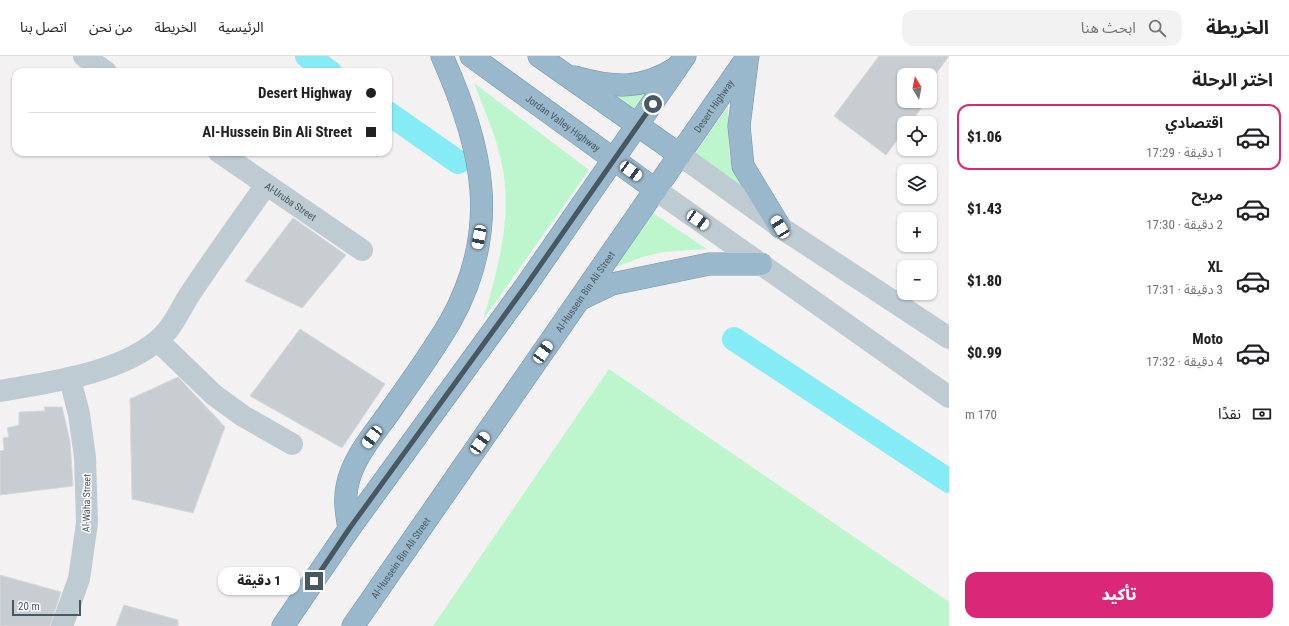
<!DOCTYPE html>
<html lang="ar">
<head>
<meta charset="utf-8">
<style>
	:root { --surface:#fff; --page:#f2f2f2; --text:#202124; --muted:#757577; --line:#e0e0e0; --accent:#db2777 }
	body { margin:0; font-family:"Roboto Condensed","Noto Sans Arabic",sans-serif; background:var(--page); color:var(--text); direction:rtl; height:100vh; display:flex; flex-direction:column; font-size:15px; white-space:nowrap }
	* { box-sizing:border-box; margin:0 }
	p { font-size:13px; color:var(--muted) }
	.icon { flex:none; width:22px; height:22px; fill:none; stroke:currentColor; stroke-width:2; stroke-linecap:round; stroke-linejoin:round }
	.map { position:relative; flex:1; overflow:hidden; direction:ltr }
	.details { display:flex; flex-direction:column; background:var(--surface); width:340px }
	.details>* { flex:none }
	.banner { position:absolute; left:12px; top:12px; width:380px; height:88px; border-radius:12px; box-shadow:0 1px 3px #0004; direction:rtl; display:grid; align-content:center; height:88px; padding:0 16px; background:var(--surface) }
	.needle { width:26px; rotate:350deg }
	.controls { position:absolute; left:897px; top:12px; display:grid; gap:8px }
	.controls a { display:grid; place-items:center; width:40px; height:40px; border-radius:8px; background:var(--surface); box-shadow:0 1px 3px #0004; font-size:20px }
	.scale { position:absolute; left:12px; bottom:10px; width:69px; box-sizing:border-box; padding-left:4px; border:2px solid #475862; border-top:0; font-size:11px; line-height:14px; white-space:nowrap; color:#475862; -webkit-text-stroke:3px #fff; paint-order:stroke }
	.end { position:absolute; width:18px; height:18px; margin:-9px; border:5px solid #475862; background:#fff; box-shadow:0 0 0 2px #fff }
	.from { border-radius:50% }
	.bubble { position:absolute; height:28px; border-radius:12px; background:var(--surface); box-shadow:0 1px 3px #0004; font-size:13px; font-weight:800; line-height:28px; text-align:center; direction:rtl }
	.car { position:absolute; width:12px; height:24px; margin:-12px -6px; border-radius:5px; box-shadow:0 0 3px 1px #0007; background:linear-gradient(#fff 24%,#345 0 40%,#fff 0 76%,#345 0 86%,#fff 0) }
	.banner b { display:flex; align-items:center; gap:14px; height:38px; font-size:15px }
	.banner b+b { border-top:1px solid var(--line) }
	.banner i { width:10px; height:10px; background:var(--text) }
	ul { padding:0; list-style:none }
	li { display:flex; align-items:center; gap:12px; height:66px; margin:0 8px 6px; padding:0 8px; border:2px solid transparent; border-radius:12px }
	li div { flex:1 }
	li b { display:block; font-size:15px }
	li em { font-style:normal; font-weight:800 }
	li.on { border-color:var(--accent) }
	li>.icon { width:36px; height:36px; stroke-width:1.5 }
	h2 { padding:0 16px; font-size:18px; line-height:48px }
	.pay { display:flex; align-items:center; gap:10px; height:44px; padding:0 16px; font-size:15px }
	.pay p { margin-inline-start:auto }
	.button { display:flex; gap:8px; margin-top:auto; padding:8px 16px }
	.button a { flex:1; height:46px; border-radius:12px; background:var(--accent); color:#fff; font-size:16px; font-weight:800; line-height:46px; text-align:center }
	header { display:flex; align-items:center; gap:24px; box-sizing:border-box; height:56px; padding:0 20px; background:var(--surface); border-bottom:1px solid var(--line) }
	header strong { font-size:19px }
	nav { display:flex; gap:22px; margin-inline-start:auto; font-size:14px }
	.search { width:280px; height:36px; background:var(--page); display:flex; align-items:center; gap:10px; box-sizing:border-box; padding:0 14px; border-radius:12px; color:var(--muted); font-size:15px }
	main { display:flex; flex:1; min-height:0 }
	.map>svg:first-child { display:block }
</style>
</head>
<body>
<header>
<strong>الخريطة</strong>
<div class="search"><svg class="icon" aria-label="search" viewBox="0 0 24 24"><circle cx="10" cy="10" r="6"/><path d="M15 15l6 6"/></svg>ابحث هنا</div>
<nav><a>الرئيسية</a><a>الخريطة</a><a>من نحن</a><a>اتصل بنا</a></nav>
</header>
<main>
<section class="details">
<h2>اختر الرحلة</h2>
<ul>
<li class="on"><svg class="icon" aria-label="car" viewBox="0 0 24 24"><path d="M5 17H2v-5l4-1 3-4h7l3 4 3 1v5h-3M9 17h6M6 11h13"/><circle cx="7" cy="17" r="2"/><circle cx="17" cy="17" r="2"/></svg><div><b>اقتصادي</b><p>1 دقيقة · 17:29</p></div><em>$1.06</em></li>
<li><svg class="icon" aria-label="car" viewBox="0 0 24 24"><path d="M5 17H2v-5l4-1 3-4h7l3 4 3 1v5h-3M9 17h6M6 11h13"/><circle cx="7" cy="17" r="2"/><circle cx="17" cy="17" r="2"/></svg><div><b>مريح</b><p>2 دقيقة · 17:30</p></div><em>$1.43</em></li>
<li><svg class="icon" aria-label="car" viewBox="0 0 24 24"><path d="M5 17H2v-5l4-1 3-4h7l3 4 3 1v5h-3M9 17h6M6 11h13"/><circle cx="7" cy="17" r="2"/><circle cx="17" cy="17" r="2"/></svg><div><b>XL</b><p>3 دقيقة · 17:31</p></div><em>$1.80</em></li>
<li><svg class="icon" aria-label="car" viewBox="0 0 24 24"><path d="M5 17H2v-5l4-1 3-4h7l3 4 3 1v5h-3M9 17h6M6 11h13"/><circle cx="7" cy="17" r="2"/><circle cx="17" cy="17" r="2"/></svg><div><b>Moto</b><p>4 دقيقة · 17:32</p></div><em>$0.99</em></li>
</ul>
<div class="pay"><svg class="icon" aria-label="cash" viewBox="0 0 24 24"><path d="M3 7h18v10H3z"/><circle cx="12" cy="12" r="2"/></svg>نقدًا<p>170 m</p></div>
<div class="button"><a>تأكيد</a></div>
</section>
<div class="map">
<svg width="949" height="570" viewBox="0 0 949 570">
	<rect width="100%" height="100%" fill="#f4f1f2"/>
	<!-- green -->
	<g fill="#bdf5cc">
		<path d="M474,27L589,114L483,264C497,216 512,164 503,114C498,84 485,56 474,27Z"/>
		<path d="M653,29L633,58L611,37Z"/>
		<path d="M728,50L729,99L734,113L748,135L695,98Z"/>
		<path d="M650,155L707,193L664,196L642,201L611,213Z"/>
		<path d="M609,313L949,546V570H433Z"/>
	</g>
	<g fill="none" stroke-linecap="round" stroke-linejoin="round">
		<!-- canal -->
		<g stroke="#85ecf6" stroke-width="24">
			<path d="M307,0L330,16"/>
			<path d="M388,57L458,106"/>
			<path d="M734,283L949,425"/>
		</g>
	</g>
	<!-- building -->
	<g fill="#c8cdd2" stroke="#d5d8de">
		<path d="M879,0H949L930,26V19H904V45H917L923,50L910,67H904V75L886,99L834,60Z"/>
		<path d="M293,162L346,199L302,252L245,225Z"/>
		<path d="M300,273L385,328L342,392L250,340Z"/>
		<path d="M178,321L225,371L193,457L132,443L130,343Z"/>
		<path d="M44,351H62L70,385L73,430L0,439V395L4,394L3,382L9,381L7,372L19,369V356L45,355Z"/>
		<path d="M0,519L61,536L50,570H0Z"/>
		<path d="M124,549L178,564V570H116Z"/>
	</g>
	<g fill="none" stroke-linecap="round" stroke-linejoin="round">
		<defs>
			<g id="trunk">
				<path id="s2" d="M471,0L656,134"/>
				<path d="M539,0L680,99"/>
				<path d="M747,6L739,70L743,110L780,171"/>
				<path d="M575,21C614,32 641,34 676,12"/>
				<path d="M581,243L612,228L709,208H761"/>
				<path d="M349,473C347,460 344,445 347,431C352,401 377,375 393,351C413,323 433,295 450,266C502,173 483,92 442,0"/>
				<path d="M283,570L349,473L525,231L685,0"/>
				<path id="s3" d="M353,570L748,0"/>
			</g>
		</defs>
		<!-- trunk casing -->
		<use href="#trunk" stroke="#6f96b1" stroke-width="23"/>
		<!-- minor -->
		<g stroke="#becbd2" stroke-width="22">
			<path d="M84,0L106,16"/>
			<path id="s1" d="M219,96L362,194"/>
			<path d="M158,285L214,339L243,360L292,388"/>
			<path d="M0,335C50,326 117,318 157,285C171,274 179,256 188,241C213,203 240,166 266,129"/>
			<path d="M62,570L79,523L87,467L85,401L79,358L70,323"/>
		</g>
		<!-- tertiary -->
		<g stroke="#becbd2" stroke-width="22">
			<path d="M680,99L780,171L949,282"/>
			<path d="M656,134L949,341"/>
		</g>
		<!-- trunk -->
		<use href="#trunk" stroke="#9ab8cc" stroke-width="22"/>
	</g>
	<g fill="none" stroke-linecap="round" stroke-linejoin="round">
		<!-- route -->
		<path stroke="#475862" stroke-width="5" d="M314,525L349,473L525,231L653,48"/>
	</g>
	<g text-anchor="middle" stroke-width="3" stroke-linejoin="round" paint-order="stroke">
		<!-- street labels -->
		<g font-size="10" fill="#475862" stroke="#fff">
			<text dy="4" stroke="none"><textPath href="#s3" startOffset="633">Desert Highway</textPath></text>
			<text dy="4" stroke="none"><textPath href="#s2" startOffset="114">Jordan Valley Highway</textPath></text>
			<text dy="4" stroke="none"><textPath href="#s1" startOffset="87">Al-Uruba Street</textPath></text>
			<text dy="4" stroke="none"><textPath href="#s3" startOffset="407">Al-Hussein Bin Ali Street</textPath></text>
			<text transform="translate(86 447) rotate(-89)" y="4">Al-Waha Street</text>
			<text dy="4" stroke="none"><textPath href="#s3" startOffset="83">Al-Hussein Bin Ali Street</textPath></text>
		</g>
	</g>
</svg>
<div class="controls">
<a><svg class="needle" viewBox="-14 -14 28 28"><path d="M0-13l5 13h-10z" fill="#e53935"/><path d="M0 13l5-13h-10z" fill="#757577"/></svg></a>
<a><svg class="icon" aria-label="locate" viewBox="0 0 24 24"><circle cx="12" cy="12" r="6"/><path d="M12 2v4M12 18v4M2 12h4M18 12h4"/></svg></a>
<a><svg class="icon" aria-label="layers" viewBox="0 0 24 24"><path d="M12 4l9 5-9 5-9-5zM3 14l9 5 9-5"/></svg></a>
<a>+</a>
<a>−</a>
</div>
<div class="scale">20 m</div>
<i class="end from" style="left:653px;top:48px"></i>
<i class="end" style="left:314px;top:525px"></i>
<div class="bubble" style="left:218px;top:511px;width:82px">1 دقيقة</div>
<i class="car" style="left:631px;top:115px;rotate:126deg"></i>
<i class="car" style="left:698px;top:164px;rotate:125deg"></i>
<i class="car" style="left:780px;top:171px;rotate:329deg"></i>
<i class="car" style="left:479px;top:181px;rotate:191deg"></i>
<i class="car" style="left:543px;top:296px;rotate:35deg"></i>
<i class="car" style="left:372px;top:381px;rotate:217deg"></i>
<i class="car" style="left:480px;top:387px;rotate:35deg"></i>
<div class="banner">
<b><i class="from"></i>Desert Highway</b>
<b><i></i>Al-Hussein Bin Ali Street</b>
</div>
</div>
</main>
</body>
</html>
